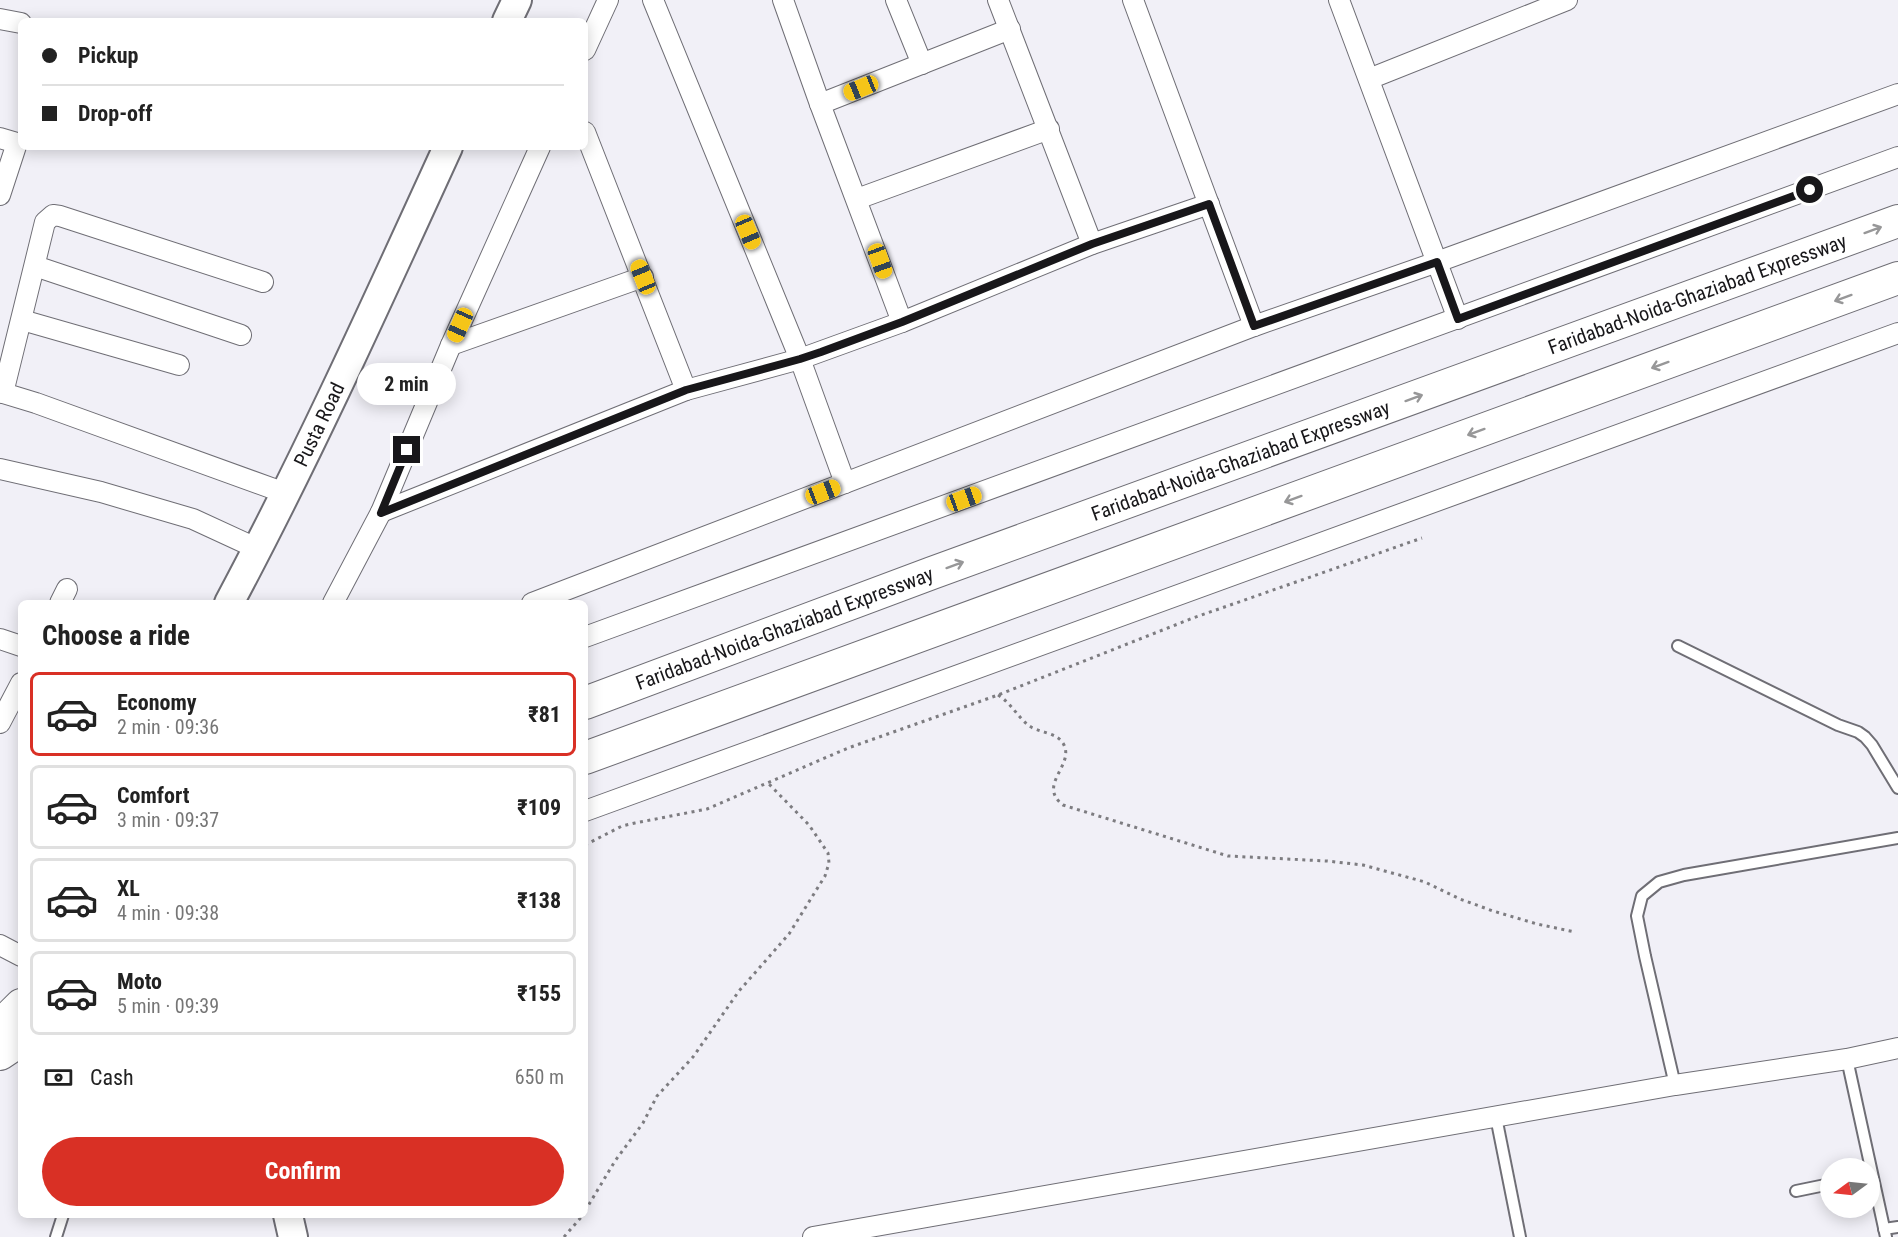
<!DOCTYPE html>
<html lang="en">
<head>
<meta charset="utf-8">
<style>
	:root { --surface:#fff; --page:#f2f2f2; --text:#222; --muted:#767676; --line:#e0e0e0; --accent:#d93025 }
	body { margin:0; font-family:"Roboto Condensed",sans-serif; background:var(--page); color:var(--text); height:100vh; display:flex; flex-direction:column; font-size:22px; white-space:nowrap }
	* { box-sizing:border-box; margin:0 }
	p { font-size:20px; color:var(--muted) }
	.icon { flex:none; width:33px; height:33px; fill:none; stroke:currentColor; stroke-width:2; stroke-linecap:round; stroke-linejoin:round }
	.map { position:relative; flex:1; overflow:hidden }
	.details { position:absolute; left:18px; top:600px; width:570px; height:618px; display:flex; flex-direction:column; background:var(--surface); border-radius:9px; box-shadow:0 3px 15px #0003 }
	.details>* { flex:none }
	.hud { position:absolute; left:18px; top:18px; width:570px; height:132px; border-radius:9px; box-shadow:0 3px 15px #0003; display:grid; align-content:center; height:132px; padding:0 24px; background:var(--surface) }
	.needle { width:39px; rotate:255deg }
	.fabs { position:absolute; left:1820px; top:1158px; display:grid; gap:12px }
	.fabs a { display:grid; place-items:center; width:60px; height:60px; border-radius:50%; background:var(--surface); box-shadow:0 3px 15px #0003; font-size:30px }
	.end { position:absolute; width:27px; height:27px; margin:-14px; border:8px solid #18171a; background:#fff; box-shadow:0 0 0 3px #fff }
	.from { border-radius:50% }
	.bubble { position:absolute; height:42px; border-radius:21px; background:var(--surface); box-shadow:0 3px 15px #0003; font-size:20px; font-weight:700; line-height:42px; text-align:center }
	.car { position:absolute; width:18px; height:36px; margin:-18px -9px; border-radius:8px; box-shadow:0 0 4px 2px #0007; background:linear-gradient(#f5c518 24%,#345 0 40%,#f5c518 0 76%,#345 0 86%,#f5c518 0) }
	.hud b { display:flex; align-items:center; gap:21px; height:57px; font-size:22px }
	.hud b+b { border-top:2px solid var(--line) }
	.hud i { width:15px; height:15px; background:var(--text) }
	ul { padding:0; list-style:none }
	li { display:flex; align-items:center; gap:18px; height:84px; margin:0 12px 9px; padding:0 12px; border:3px solid var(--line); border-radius:9px }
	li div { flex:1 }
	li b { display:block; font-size:22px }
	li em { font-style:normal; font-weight:700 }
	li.active { border-color:var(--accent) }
	li>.icon { width:54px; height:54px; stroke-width:1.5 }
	h2 { padding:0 24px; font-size:27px; line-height:72px }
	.pay { display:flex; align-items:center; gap:15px; height:66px; padding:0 24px; font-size:22px }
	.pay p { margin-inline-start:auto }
	.action { display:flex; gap:12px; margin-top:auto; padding:12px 24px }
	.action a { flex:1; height:69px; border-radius:36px; background:var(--accent); color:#fff; font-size:24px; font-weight:700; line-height:69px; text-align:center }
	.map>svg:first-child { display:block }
</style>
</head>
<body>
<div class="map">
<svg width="1898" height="1237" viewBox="0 0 1898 1237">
	<rect width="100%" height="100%" fill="#f1f0f7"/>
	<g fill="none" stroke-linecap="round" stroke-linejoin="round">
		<defs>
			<g id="lane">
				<path d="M1678,646L1838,725L1858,732L1865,737L1872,745L1898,788"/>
				<path d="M1847,1059L1886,1237"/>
				<path d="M1675,1085L1645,956L1637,916L1642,896L1659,882L1684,875L1898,838"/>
				<path d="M1496,1117L1520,1237"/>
				<path d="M1796,1191L1830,1184"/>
				<path d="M1884,1229L1898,1227"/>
				<path d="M56,1237L63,1215"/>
			</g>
			<g id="street">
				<path d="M653,0L800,359L845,483"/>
				<path d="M783,0L820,104L902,322L1092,244L1209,204"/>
				<path d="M896,0L922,64"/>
				<path d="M998,0L1092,244"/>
				<path d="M1133,0L1254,326"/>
				<path d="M1339,0L1458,319"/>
				<path d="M0,19L21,23"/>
				<path d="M585,50L608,0"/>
				<path d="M1369,79L1567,0"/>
				<path d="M820,104L1010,29"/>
				<path d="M585,132L686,390"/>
				<path d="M0,138L17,143L0,195"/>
				<path d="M857,199L1049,129"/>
				<path d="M35,266L241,335"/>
				<path d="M22,320L179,365"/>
				<path d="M451,345L643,277"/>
				<path d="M0,392L36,403L285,493"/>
				<path d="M3,393L45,222L53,215L60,216L263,282"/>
				<path d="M0,469L101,492L193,519L258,549"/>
				<path d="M381,512L686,390L800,359L902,322"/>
				<path d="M60,603L67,589"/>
				<path d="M333,603L381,512L451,345L540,147"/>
				<path d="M532,603L1254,326L1437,262L1898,94"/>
				<path d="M585,637L1898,157"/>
				<path d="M0,639L21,646"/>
				<path d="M0,723L21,683"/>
				<path d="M585,811L1898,333"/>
				<path d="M0,945L21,956"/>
				<path d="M813,1237L1675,1085L1847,1059L1898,1048"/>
			</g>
			<g id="secondary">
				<path d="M507,21L517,0"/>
				<path id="s1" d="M229,603C308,455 378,300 448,147"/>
				<path d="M288,1215L293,1237"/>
			</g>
			<g id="primary">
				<path id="s2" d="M585,703L932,573L1898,221"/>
				<path d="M585,758L1898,278"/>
				<path d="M0,1026L21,1005"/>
				<path d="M0,1054L21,1040"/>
			</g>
		</defs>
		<!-- lane casing -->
		<use href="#lane" stroke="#6f6e75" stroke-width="14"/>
		<!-- street casing -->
		<use href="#street" stroke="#6f6e75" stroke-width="22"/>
		<!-- secondary casing -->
		<use href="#secondary" stroke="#6f6e75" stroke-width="32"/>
		<!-- primary casing -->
		<use href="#primary" stroke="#6f6e75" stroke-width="34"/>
		<!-- path -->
		<g stroke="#7d7c80" stroke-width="3" stroke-dasharray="3 4.5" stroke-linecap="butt">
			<path d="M998,695C1011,703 1017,716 1028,725C1038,733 1058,732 1064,745C1074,766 1037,785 1063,805L1228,856L1327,861L1363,865L1425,882L1460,899L1493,911L1537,924L1575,932"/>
			<path d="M585,845L622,826L635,823L707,809L848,748L998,695L1193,618L1422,538"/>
			<path d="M585,1211L615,1161L643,1123L657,1096L693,1057L739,991L789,934L825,876L829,863L828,853L809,825L769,784"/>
			<path d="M564,1237L583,1215"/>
		</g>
		<!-- lane -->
		<use href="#lane" stroke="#fff" stroke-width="10"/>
		<!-- street -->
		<use href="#street" stroke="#fff" stroke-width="20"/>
		<!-- secondary -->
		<use href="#secondary" stroke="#fff" stroke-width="28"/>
		<!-- primary -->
		<use href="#primary" stroke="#fff" stroke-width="32"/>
	</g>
	<!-- one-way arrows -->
	<defs><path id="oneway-shaft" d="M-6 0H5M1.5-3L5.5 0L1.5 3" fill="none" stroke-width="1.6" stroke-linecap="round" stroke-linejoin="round" transform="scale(1.5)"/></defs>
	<g stroke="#979798">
		<use href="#oneway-shaft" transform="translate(1873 230) rotate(-20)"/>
		<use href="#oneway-shaft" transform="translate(1843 298) rotate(160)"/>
		<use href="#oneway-shaft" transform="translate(1660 365) rotate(160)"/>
		<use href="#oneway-shaft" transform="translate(1414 398) rotate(-20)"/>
		<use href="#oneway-shaft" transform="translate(1476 432) rotate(160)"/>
		<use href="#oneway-shaft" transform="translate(1293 499) rotate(160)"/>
		<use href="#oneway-shaft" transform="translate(955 565) rotate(-20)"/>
	</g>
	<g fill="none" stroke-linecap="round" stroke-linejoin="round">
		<!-- route -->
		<path stroke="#18171a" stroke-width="8" d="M407,450L381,513L686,390L800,359L821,352L902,322L1092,244L1209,204L1254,326L1437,262L1458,319L1810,190"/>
	</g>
	<g text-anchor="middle" stroke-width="4.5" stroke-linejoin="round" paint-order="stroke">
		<!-- street labels -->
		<g font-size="20" fill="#18171a" stroke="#f1f0f7">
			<text dy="7" stroke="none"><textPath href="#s2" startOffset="1185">Faridabad-Noida-Ghaziabad Expressway</textPath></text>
			<text dy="7" stroke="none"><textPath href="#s1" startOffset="200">Pusta Road</textPath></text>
			<text dy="7" stroke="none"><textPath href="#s2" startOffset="699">Faridabad-Noida-Ghaziabad Expressway</textPath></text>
			<text dy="7" stroke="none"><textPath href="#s2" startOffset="213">Faridabad-Noida-Ghaziabad Expressway</textPath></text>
		</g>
	</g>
</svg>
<div class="fabs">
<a><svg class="needle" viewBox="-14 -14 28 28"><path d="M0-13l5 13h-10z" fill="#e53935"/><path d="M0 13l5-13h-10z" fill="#767676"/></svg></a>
</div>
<i class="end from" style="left:1810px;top:190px"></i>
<i class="end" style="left:407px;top:450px"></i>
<div class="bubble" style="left:357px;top:363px;width:99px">2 min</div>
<i class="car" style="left:861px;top:88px;rotate:248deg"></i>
<i class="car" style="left:748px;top:232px;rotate:157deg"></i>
<i class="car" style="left:880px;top:261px;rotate:160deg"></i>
<i class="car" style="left:643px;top:277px;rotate:338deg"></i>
<i class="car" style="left:460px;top:325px;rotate:204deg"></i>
<i class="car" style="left:823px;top:492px;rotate:69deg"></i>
<i class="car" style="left:964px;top:499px;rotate:70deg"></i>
<div class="hud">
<b><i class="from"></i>Pickup</b>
<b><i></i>Drop-off</b>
</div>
<section class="details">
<h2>Choose a ride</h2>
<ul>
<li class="active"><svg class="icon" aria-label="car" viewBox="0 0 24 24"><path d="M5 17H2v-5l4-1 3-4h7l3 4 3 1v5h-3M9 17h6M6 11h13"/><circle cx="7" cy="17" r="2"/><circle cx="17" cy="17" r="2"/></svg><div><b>Economy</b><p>2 min · 09:36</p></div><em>₹81</em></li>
<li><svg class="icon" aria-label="car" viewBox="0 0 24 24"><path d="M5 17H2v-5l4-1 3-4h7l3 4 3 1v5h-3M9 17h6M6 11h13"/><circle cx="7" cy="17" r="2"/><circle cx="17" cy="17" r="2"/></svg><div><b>Comfort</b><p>3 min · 09:37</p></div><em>₹109</em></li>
<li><svg class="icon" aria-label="car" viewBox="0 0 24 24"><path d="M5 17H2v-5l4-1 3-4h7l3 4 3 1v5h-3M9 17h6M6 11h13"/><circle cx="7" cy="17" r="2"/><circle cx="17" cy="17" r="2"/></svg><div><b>XL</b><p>4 min · 09:38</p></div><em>₹138</em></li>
<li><svg class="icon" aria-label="car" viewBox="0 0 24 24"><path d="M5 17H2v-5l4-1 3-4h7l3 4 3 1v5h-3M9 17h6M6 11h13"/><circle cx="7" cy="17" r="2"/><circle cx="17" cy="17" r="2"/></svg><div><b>Moto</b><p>5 min · 09:39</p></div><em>₹155</em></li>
</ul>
<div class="pay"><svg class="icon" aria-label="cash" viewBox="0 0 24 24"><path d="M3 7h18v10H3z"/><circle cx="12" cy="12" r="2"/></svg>Cash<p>650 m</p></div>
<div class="action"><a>Confirm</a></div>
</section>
</div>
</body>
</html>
